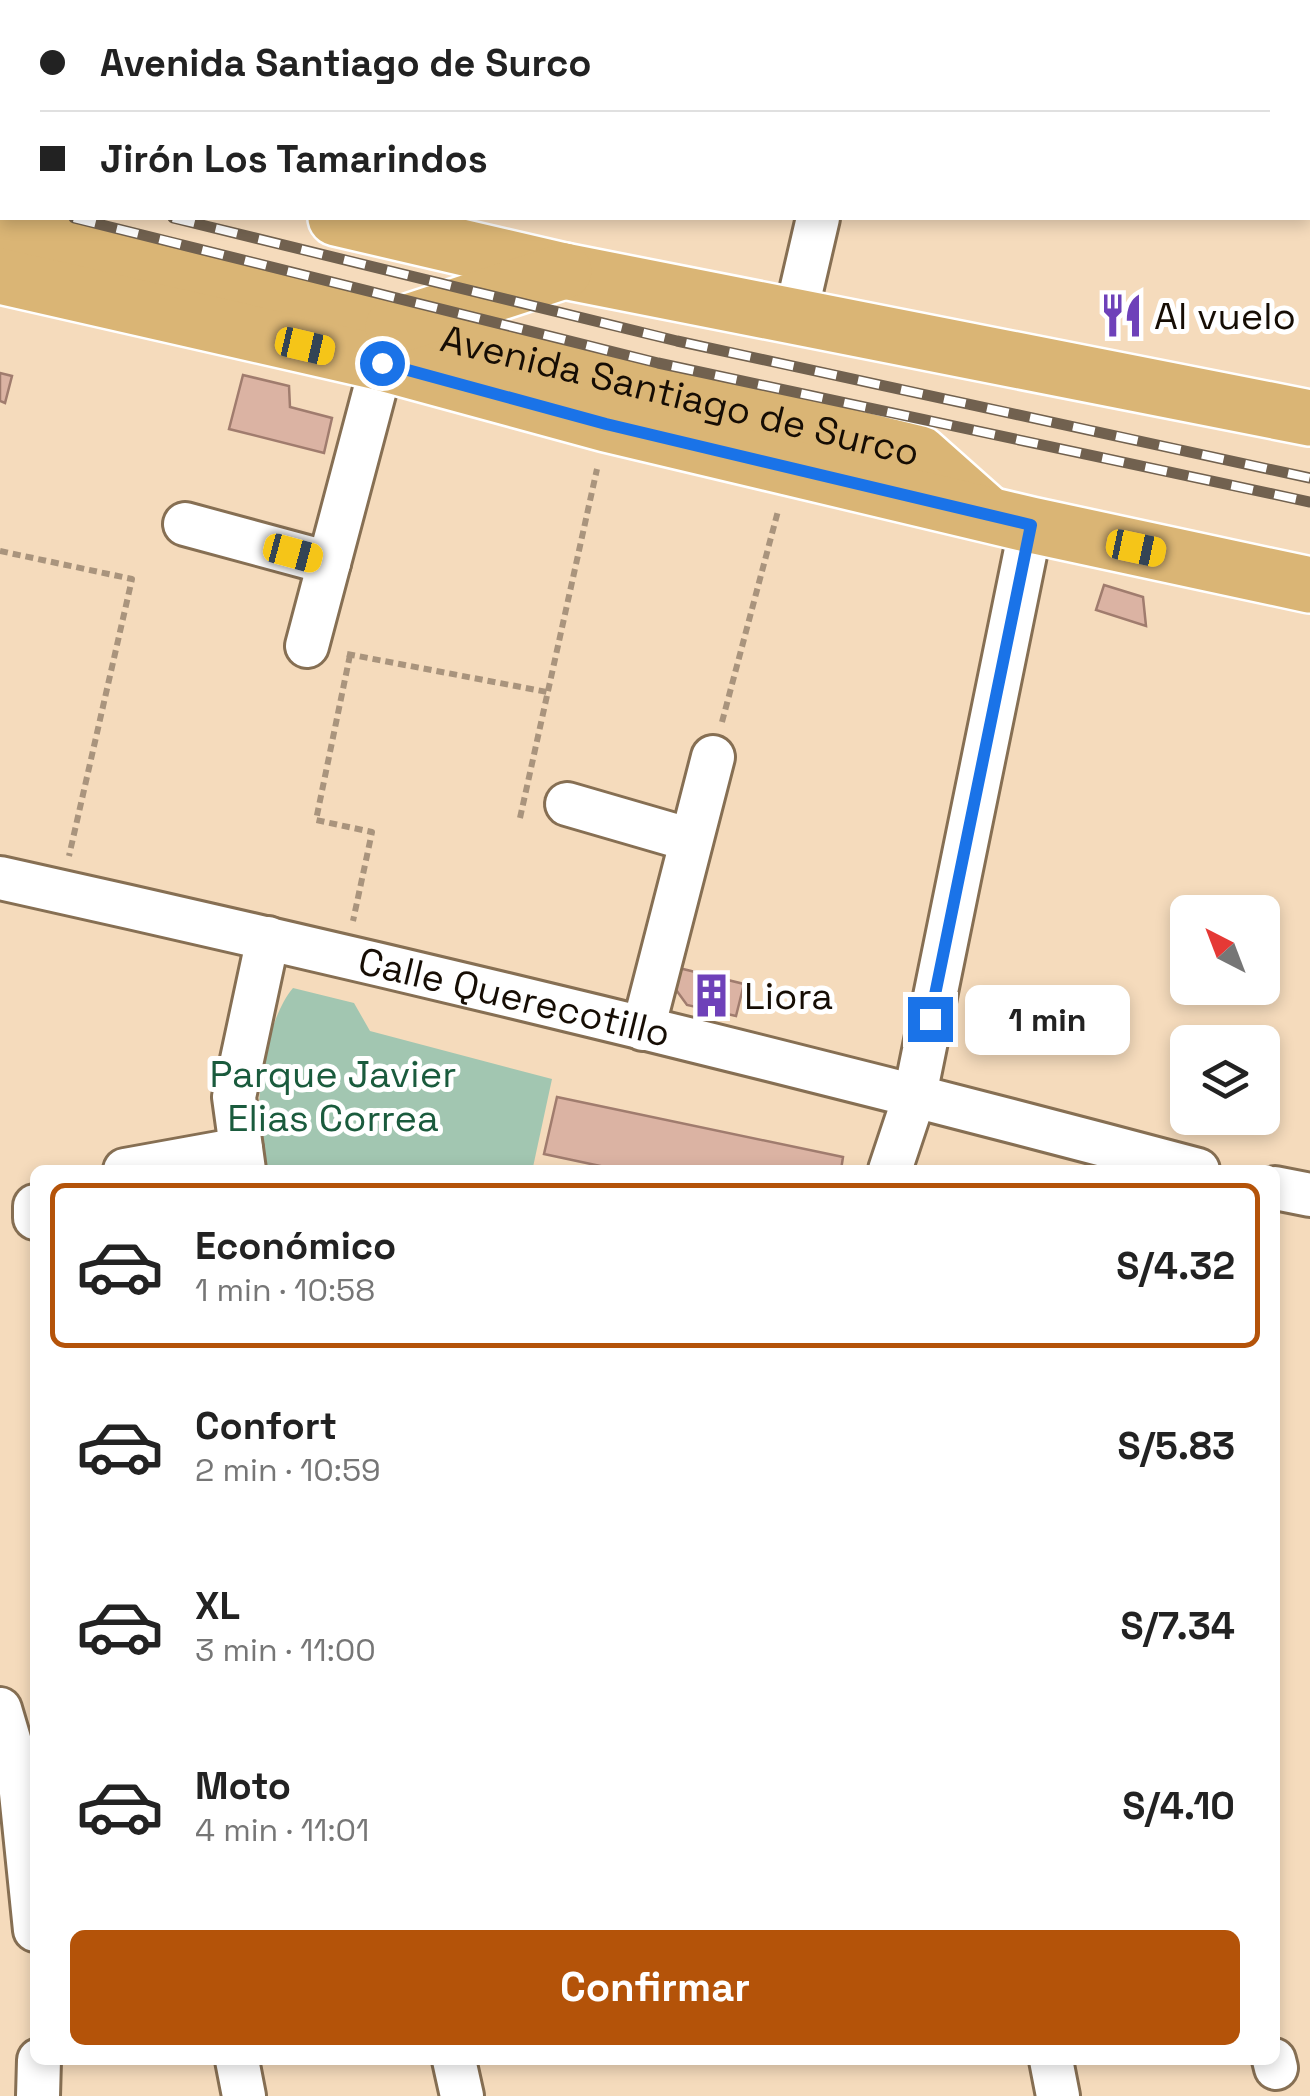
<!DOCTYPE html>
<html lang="es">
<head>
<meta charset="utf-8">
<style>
	:root { --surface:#fff; --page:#f6f6f6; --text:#222; --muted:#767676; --line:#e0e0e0; --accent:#b45309 }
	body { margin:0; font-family:"Space Grotesk",sans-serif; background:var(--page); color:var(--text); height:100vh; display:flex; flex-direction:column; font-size:38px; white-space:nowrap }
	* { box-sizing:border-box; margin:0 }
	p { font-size:32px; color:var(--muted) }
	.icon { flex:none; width:55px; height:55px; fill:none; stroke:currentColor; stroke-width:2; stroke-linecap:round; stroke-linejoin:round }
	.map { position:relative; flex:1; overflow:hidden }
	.drawer { position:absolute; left:30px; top:1165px; width:1250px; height:900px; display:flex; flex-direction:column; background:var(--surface); border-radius:15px; box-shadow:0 5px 15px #0003 }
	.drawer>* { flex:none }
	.banner { position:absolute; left:0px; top:0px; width:1310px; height:220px; box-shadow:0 5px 15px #0003; display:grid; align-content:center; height:220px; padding:0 40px; background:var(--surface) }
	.needle { width:65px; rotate:318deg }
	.controls { position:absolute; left:1170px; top:895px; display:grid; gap:20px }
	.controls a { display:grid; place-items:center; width:110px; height:110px; border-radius:15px; background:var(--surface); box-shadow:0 5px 15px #0003; font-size:50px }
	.end { position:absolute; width:45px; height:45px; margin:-22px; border:12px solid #1a73e8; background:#fff; box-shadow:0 0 0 5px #fff }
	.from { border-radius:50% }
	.bubble { position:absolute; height:70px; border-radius:15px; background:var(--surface); box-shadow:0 5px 15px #0003; font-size:32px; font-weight:800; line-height:70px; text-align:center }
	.car { position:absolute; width:30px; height:60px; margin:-30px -15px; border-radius:12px; box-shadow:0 0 8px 2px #0007; background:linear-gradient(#f5c518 24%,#345 0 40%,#f5c518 0 76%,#345 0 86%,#f5c518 0) }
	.banner b { display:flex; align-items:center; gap:35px; height:95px; font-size:38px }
	.banner b+b { border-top:2px solid var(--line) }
	.banner i { width:25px; height:25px; background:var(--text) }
	ul { padding:18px 0 0; list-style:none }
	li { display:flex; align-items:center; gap:30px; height:165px; margin:0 20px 15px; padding:0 20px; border:5px solid transparent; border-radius:15px }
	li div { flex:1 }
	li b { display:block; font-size:38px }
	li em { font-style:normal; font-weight:800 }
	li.current { border-color:var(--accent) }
	li>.icon { width:90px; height:90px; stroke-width:1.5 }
	.button { display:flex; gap:20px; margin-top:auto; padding:20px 40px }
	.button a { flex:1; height:115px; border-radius:15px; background:var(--accent); color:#fff; font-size:40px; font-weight:800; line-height:115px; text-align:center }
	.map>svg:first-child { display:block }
</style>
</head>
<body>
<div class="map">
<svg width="1310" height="2096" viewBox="0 0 1310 2096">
	<rect width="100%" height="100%" fill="#f5dbbc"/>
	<!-- green -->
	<path fill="#a2c6b1" d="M293,988L354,1003L370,1031L552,1079L533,1167L545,1170H261C253,1121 261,1026 293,988Z"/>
	<!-- building -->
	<g fill="#dbb3a3" stroke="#a07c6e" stroke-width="2.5">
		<path d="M199,0H263L198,2Z"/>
		<path d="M0,373L12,376L5,403L0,401Z"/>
		<path d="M243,375L289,386L290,407L332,418L324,453L229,429Z"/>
		<path d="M1104,585L1143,597L1146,626L1096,610Z"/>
		<path d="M679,968L744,984L736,1016L687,1005L674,987Z"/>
		<path d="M557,1097L843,1157L841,1170H619L544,1154Z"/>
	</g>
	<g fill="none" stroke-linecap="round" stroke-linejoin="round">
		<defs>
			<g id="minor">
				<path d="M868,2V0"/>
				<path d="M795,317L818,218"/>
				<path d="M185,524L329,563"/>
				<path d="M307,646L382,363"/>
				<path d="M567,804L691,840"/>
				<path id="s1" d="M0,878C401,967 801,1064 1198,1170"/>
				<path d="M643,1029L713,757"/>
				<path d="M125,1170L241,1149"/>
				<path d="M244,1170L234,1097L268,938"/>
				<path d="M890,1170L915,1095L1031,525"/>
				<path d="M1275,1188L1310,1195"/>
				<path d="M35,1206V1218"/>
				<path d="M0,1709L19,1773L35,1930"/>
				<path d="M237,2060L244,2096"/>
				<path d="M454,2060L462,2096"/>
				<path d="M1051,2060L1058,2096"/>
				<path d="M1274,2060L1276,2068"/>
				<path d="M38,2096L39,2060"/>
			</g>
			<g id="major">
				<path d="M0,139L2,140"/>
				<path d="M336,218L564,271L1310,418"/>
				<path id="s2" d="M0,230L920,454L983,510"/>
				<path d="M0,276L382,363L606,424L1031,525L1310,585"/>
				<path d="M393,327L564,271"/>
			</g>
		</defs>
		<!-- minor casing -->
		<use href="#minor" stroke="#866f53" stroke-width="48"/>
		<!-- major casing -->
		<use href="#major" stroke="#fff" stroke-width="60"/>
		<!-- path -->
		<g stroke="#a9947d" stroke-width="6" stroke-dasharray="8 5" stroke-linecap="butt">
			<path d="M0,551L132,579L69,856"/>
			<path d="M347,654L547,692"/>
			<path d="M350,655L316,820L372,832L353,921"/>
			<path d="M722,722L778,511"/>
			<path d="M520,818L597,469"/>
			<path d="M1275,1852L1276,1860"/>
		</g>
		<!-- minor -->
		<use href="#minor" stroke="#fff" stroke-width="42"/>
		<!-- major -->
		<use href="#major" stroke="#dab575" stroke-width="55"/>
		<defs>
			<g id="rail">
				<path d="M0,175L2,176"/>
				<path d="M0,199L2,200"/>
				<path d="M74,218L658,363L1310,502"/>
				<path d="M173,218L677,341L1310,478"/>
			</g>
		</defs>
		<!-- rail casing -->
		<use href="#rail" stroke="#71614f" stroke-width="11"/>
		<!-- rail -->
		<use href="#rail" stroke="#fff" stroke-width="8" stroke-dasharray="22" stroke-linecap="butt"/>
	</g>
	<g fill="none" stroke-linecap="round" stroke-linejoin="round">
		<!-- route -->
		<path stroke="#1a73e8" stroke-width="12" d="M382,363L606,424L1031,525L930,1019"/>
	</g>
	<!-- icons -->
	<defs>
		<symbol id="restaurant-bare" viewBox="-9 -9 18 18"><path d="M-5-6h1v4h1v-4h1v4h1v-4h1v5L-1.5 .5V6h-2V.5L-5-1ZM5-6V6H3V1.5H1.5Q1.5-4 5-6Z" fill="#6e41b9" stroke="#fff" stroke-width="2.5" paint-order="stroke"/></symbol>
		<symbol id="building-bare" viewBox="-9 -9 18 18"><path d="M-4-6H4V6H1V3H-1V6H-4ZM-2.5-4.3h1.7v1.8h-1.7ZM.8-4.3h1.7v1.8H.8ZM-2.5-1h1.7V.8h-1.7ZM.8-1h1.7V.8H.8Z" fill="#6e41b9" stroke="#fff" stroke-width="2.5" paint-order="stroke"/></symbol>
	</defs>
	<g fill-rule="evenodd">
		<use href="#restaurant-bare" x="1090" y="284" width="63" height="63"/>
		<use href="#building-bare" x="680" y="964" width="63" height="63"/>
	</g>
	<g text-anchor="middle" stroke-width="10" stroke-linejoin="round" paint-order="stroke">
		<!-- poi labels -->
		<g font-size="38" fill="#160d04" stroke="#fff" text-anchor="start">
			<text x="1154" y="329">Al vuelo</text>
			<text x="744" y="1009">Liora</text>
		</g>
		<!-- street labels -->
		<g font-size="38" fill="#160d04" stroke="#fff">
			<text dy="13" stroke="none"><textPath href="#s2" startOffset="700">Avenida Santiago de Surco</textPath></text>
			<text dy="13" stroke="none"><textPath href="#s1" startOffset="528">Calle Querecotillo</textPath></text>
		</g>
		<!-- park labels -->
		<g font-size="38" fill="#1a5b3d" stroke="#fff">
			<text x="333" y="1087">Parque Javier<tspan x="333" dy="44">Elias Correa</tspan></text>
		</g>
	</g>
</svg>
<div class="controls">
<a><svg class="needle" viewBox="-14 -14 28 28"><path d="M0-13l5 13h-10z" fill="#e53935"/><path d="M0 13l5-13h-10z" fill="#767676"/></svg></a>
<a><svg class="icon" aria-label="layers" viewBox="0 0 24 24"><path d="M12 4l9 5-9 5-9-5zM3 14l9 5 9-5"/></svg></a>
</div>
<i class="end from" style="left:382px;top:363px"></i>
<i class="end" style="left:930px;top:1019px"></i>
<div class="bubble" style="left:965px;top:985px;width:165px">1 min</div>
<i class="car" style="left:305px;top:346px;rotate:103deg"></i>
<i class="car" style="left:1136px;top:548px;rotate:102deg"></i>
<i class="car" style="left:293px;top:553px;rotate:105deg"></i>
<div class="banner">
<b><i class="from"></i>Avenida Santiago de Surco</b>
<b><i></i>Jirón Los Tamarindos</b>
</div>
<section class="drawer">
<ul>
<li class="current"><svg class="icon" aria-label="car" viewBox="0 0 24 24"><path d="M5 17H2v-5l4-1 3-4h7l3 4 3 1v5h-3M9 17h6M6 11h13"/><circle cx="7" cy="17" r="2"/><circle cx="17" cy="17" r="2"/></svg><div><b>Económico</b><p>1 min · 10:58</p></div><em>S/4.32</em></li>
<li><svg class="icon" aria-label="car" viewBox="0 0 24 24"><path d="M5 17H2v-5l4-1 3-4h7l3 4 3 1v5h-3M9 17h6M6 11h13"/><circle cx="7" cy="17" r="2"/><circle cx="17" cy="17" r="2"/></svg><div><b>Confort</b><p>2 min · 10:59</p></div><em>S/5.83</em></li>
<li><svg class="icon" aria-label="car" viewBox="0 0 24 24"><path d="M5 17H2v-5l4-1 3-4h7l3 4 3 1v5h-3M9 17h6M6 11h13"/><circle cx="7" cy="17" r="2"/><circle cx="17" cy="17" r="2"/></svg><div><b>XL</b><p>3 min · 11:00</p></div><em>S/7.34</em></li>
<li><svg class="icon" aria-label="car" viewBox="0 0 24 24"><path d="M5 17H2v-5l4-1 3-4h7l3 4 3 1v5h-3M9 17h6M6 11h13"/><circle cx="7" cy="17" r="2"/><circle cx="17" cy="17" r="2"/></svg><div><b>Moto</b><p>4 min · 11:01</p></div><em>S/4.10</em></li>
</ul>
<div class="button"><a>Confirmar</a></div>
</section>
</div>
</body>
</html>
